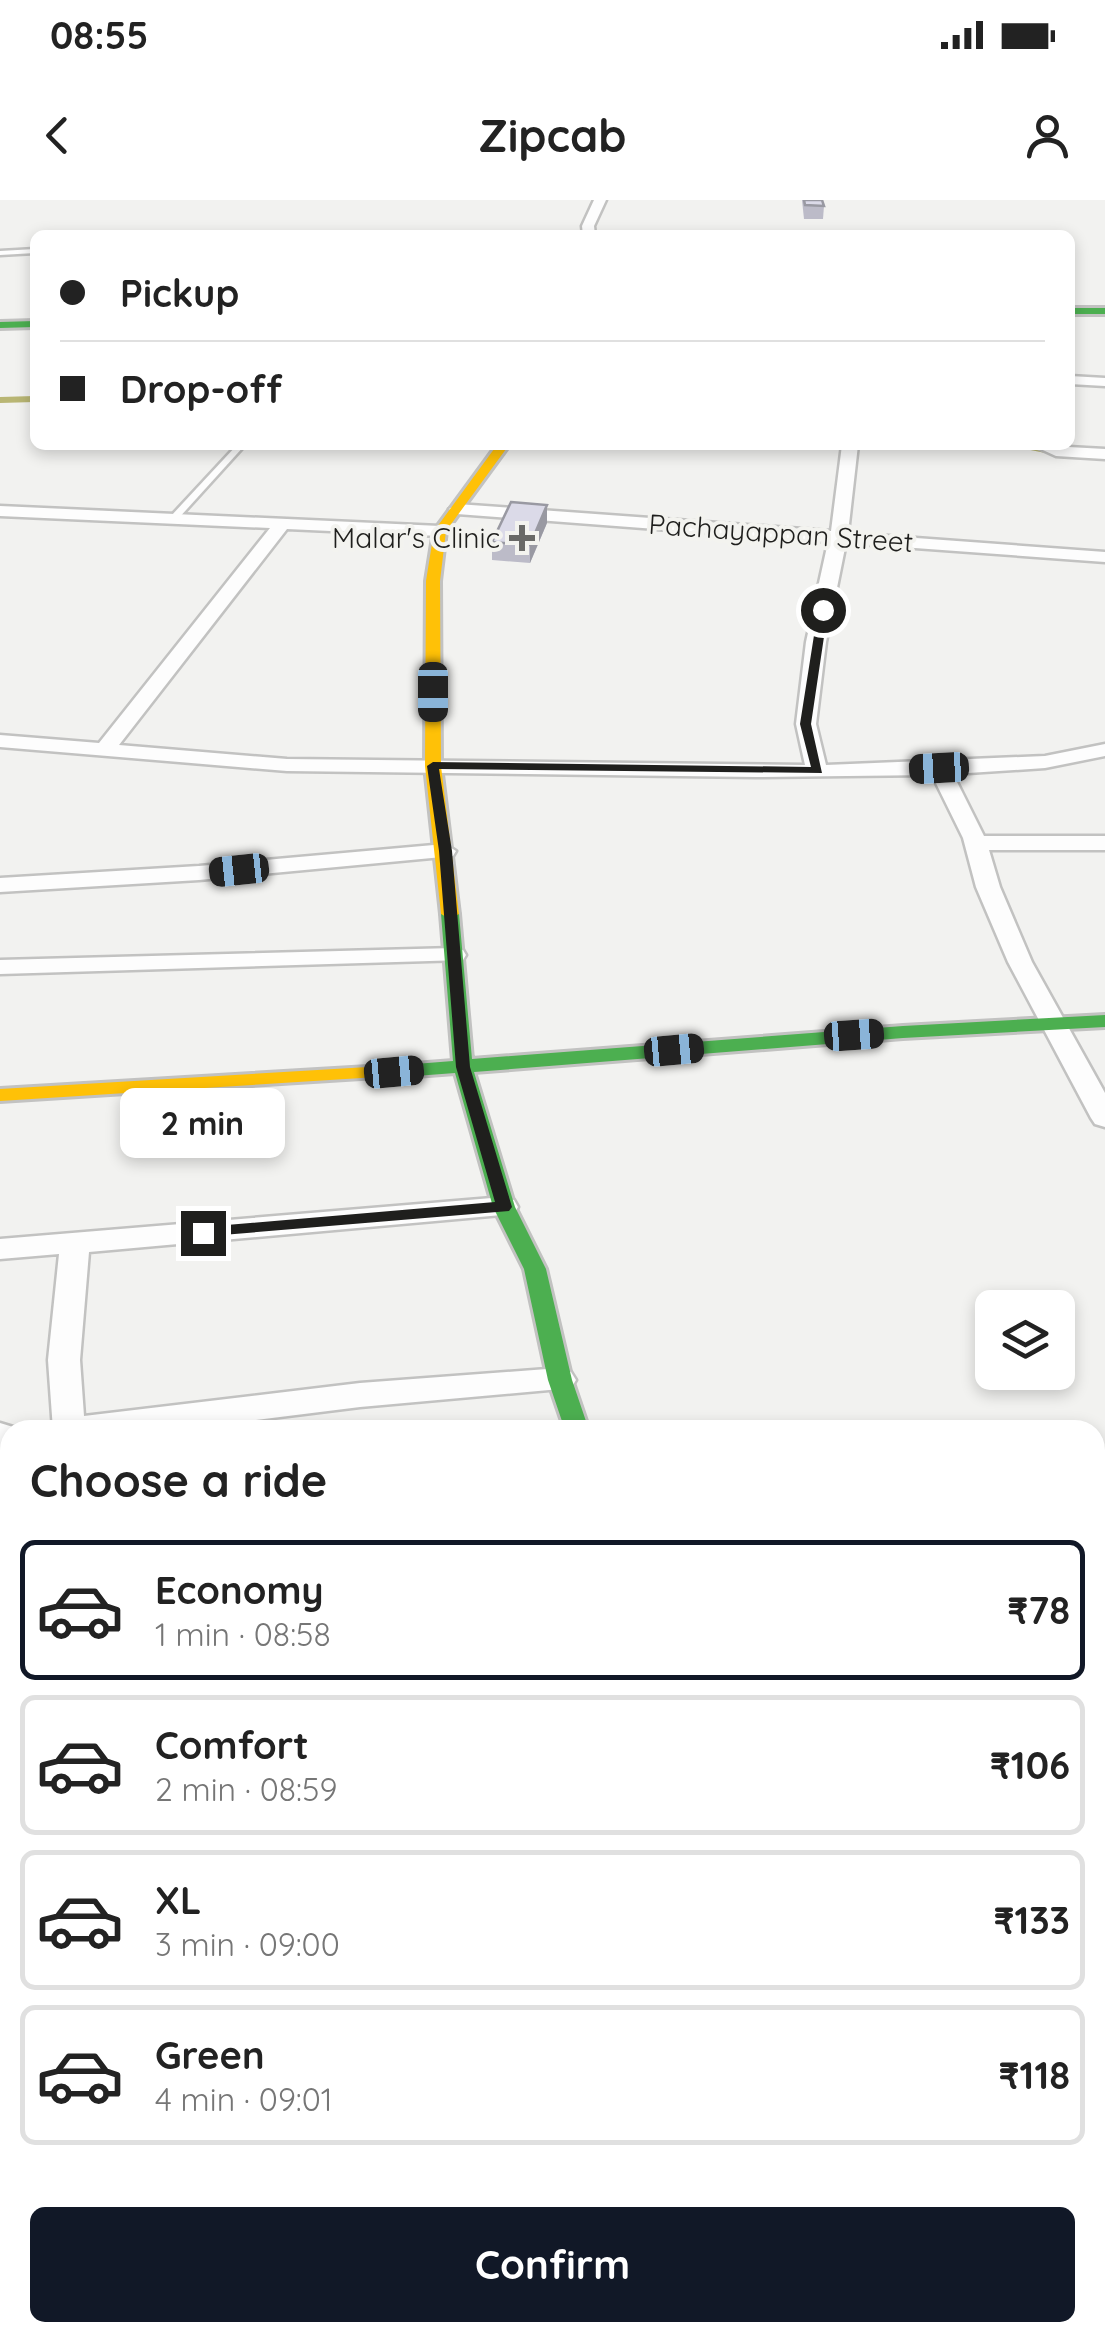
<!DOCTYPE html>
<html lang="en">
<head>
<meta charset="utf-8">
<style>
	:root { --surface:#fff; --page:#f6f6f6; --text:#222; --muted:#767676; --line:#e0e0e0; --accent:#111827 }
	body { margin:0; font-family:Quicksand,sans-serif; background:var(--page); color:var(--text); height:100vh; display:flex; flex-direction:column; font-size:38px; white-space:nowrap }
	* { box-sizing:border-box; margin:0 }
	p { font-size:32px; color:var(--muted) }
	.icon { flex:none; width:55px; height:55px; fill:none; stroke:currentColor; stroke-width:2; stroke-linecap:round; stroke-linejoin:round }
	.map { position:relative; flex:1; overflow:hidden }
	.side { position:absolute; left:0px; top:1220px; width:1105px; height:922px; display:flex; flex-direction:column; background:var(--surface); border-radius:30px 30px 0 0; box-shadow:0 5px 15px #0003 }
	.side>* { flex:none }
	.top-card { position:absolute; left:30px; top:30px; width:1045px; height:220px; border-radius:15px; box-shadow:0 5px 15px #0003; display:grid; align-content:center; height:220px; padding:0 30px; background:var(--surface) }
	.buttons { position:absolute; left:975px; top:1090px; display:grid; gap:20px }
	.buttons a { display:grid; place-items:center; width:100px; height:100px; border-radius:15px; background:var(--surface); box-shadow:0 5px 15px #0003; font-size:50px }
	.end { position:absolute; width:45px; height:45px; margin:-22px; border:12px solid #1f1f1d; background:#fff; box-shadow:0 0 0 5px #fff }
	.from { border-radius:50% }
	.bubble { position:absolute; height:70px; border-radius:15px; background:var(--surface); box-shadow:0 5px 15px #0003; font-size:32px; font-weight:800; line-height:70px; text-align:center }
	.car { position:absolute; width:30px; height:60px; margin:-30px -15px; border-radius:12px; box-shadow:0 0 8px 2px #0007; background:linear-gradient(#222 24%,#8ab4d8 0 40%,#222 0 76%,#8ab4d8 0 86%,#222 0) }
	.top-card b { display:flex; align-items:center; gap:35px; height:95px; font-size:38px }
	.top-card b+b { border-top:2px solid var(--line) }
	.top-card i { width:25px; height:25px; background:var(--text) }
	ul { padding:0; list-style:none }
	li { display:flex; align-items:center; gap:30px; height:140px; margin:0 20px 15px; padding:0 10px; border:5px solid var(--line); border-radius:15px }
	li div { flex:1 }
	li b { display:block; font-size:38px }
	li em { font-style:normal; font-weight:800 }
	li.current { border-color:var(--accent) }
	li>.icon { width:90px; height:90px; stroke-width:1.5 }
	h2 { padding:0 30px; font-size:45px; line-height:120px }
	.action { display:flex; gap:20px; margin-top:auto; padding:20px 30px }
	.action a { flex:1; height:115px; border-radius:15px; background:var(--accent); color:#fff; font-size:40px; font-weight:800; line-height:115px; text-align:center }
	.status { display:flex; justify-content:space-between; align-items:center; height:70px; padding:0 50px; background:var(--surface); direction:ltr }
	.status svg { height:28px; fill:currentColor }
	header { display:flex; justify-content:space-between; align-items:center; height:130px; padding:0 30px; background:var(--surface); font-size:45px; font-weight:800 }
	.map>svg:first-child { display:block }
</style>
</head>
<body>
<div class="status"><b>08:55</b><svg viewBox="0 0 49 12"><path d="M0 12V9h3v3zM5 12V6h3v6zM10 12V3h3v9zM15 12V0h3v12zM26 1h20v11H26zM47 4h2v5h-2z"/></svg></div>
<header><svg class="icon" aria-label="back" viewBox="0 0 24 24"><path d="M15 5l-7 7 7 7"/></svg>Zipcab<svg class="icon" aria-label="person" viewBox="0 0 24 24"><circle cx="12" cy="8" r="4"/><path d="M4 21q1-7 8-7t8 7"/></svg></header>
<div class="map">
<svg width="1105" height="2142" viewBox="0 0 1105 2142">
	<rect width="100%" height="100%" fill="#f2f2f0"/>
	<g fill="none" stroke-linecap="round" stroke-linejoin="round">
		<!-- stream -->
		<g stroke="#b9b674" stroke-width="6">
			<path d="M0,200L35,199"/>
			<path d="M1021,245L1066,254"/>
		</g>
		<defs>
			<g id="lane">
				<path d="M35,49V53L0,55V51Z"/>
				<path d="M237,245H245L177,320H171V316Z"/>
			</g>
			<g id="street">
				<path d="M594,0H606L594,26L595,35H583L582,26Z"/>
				<path d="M1070,176L1105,178V186L1070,184Z"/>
				<path d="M842,245H858L848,333L1105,352V362L846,343L826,442L816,524L826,565L1045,556L1105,544V556L1045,568L953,574L984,636H1105V650H989L1000,687L1032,762L1105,893V927L1095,924L1091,918L1008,762L976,687L963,638L932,575L756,577L287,571L0,547V535L99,543L270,328L0,316V306L440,326L449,331L440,336L287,329L119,545L287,559L805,565L796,524L806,442L828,342L457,314L449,309L457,304L831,331Z"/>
				<path d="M1032,245L1105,249V259L1056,256Z"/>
				<path d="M445,644L456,651L453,656L199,680L0,692V678L199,666Z"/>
				<path d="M454,748L463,750L466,755L463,760L0,774V760Z"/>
				<path d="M504,997L514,1000L518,1007L514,1014L89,1052L80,1160L84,1216L360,1183L560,1168L571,1172L576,1180L571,1188L360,1207L177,1230H53L48,1160L59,1054L0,1059V1039Z"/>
				<path d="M0,1223L23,1230H10V1249H0Z"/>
				<path d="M10,1471V1506L0,1509V1474Z"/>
				<path d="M10,1729V1769L0,1770V1730Z"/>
			</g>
			<g id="fast">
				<rect x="1070" y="108" width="35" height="6"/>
				<path d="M35,121V127L0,128V122Z"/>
				<path d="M450,709L459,714L472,859L903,826L1105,815V827L903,838L474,872L515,1007L546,1069L572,1180L589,1230H565L548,1180L524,1069L493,1007L455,873L402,877L392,871L402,865L453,861L441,714Z"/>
				<path d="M1105,2123V2142H1084L1088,2132H1095V2127Z"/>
				<path d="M908,2132H944L948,2142H912Z"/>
			</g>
			<g id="slow">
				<path d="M497,245H509L446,331L440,381L441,566L459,714L450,719L441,714L425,566L426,381L434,331Z"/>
				<path d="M402,865L412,871L409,875L0,901V889Z"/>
			</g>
		</defs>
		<!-- lane casing -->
		<use href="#lane" stroke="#c2c2c1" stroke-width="5"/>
		<!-- street casing -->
		<use href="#street" stroke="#c2c2c1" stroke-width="5"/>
		<!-- fast casing -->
		<use href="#fast" stroke="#c2c2c1" stroke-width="6"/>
		<!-- slow casing -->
		<use href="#slow" stroke="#c2c2c1" stroke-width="6"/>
		<!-- lane -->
		<use href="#lane" fill="#fdfdfd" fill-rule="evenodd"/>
		<!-- street -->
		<use href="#street" fill="#fdfdfd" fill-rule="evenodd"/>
		<!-- fast -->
		<use href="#fast" fill="#4caf50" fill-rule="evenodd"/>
		<!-- slow -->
		<use href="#slow" fill="#ffc107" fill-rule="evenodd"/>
	</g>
	<!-- wall -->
	<g fill="#bcbbc8">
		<path d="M802,0H822L824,6L823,19H804Z"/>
		<path d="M547,323L530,363L492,360V342Z"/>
	</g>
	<!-- shaded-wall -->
	<path fill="#9999a2" d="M547,305V323L530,363V345Z"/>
	<!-- building -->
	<g fill="#dbdae8" stroke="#9999a2" stroke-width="2.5">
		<path d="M804,0H822L824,6L805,5Z"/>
		<path d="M511,302L547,305L530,345L492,342Z"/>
	</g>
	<!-- route -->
	<path fill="#1f1f1d" d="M823,407L828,410L811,524L822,573L439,569L452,651L470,867L512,1007L509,1011L198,1037V1029L203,1027L495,1002L456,867L439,651L427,566L433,562L811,567L800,524L818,410Z"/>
	<!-- markers -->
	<path fill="#696967" stroke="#f3f3ef" stroke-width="4" d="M517 323h10v10h10v10h-10v10h-10v-10h-10v-10h10z"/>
	<g text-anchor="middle" stroke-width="8" stroke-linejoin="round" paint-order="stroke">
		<!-- far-street labels -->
		<g font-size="28" fill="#1f1f1d" stroke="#f3f3ef">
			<text transform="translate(781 333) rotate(4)" y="10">Pachayappan Street</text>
		</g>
		<!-- far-poi labels -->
		<g font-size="28" fill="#1f1f1d" stroke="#f3f3ef" text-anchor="end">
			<text x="500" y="348">Malar's Clinic</text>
		</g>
	</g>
</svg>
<div class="buttons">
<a><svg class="icon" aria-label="layers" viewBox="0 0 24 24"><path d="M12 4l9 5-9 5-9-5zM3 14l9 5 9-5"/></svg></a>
</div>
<i class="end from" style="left:823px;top:410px"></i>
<i class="end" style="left:203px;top:1033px"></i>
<div class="bubble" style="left:120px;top:888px;width:165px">2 min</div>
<i class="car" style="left:433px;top:492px;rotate:180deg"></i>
<i class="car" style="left:939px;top:568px;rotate:267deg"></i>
<i class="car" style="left:239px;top:670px;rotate:264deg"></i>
<i class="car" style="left:854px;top:835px;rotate:86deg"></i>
<i class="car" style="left:674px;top:850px;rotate:85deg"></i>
<i class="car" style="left:394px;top:872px;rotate:85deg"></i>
<div class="top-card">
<b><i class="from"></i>Pickup</b>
<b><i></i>Drop-off</b>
</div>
<section class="side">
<h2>Choose a ride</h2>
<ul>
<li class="current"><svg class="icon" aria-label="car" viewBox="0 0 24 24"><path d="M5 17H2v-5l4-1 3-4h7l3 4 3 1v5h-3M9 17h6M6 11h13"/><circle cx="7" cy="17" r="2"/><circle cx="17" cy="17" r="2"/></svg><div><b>Economy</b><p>1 min · 08:58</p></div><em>₹78</em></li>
<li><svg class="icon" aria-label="car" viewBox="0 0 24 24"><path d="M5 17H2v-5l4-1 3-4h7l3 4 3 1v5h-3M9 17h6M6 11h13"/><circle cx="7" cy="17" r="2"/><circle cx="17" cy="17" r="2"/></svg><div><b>Comfort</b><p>2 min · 08:59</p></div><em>₹106</em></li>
<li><svg class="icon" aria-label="car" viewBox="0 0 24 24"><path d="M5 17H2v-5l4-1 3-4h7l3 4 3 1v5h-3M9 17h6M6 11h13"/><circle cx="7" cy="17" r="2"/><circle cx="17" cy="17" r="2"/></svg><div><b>XL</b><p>3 min · 09:00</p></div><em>₹133</em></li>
<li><svg class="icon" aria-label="car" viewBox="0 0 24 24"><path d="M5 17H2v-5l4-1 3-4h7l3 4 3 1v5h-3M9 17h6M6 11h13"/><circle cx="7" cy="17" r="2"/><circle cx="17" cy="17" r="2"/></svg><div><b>Green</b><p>4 min · 09:01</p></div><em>₹118</em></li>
</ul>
<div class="action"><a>Confirm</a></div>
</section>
</div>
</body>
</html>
